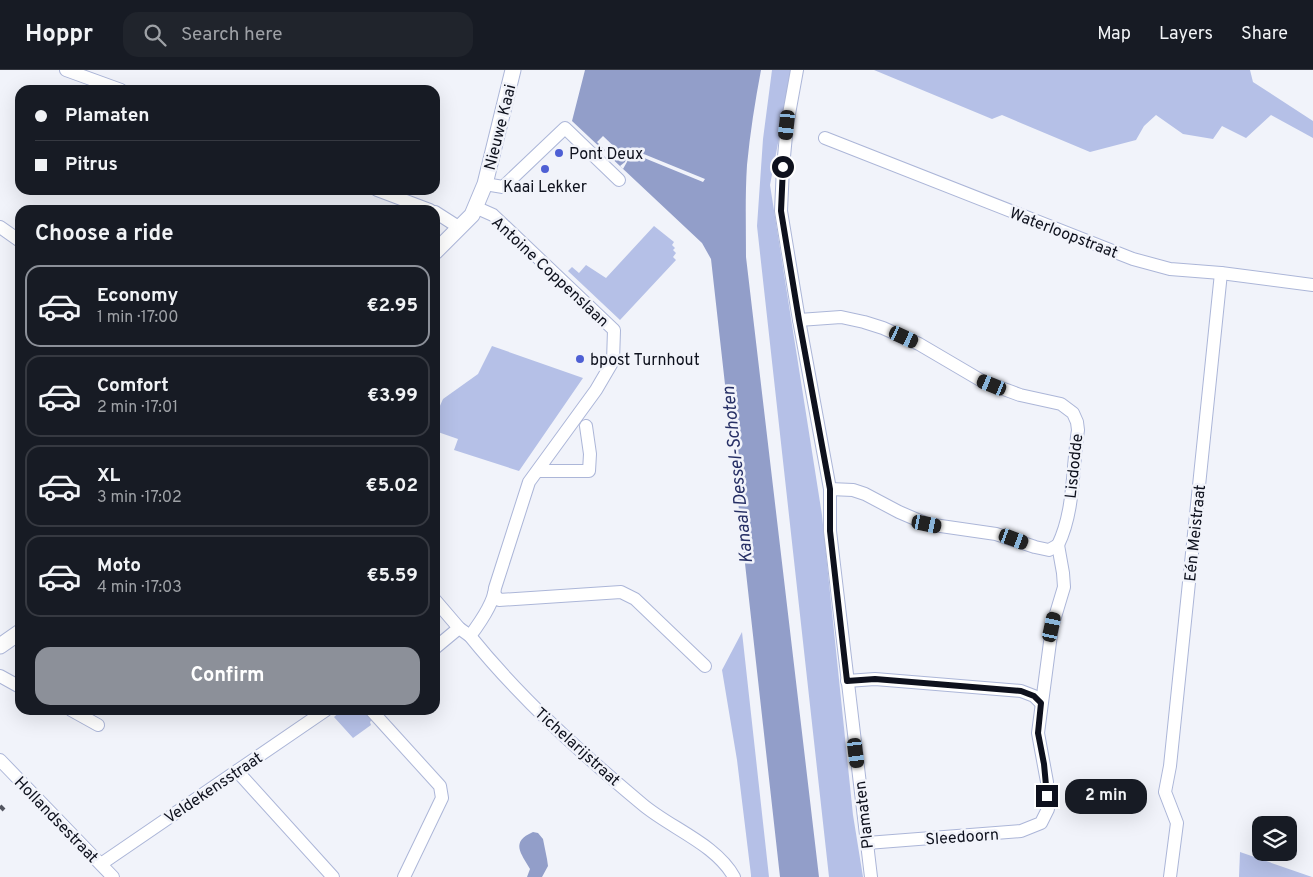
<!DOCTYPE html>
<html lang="en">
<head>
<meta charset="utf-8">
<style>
	:root { --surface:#171b24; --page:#20242c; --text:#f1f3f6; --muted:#9ea1a6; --line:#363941; --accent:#8c9099 }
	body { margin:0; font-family:Overpass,sans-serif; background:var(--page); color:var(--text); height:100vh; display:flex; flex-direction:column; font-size:19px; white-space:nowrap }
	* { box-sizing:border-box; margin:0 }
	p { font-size:16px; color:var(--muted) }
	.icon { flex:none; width:28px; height:28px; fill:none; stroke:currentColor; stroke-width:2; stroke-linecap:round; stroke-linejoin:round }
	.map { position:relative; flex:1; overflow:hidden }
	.side { position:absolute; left:15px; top:135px; width:425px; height:510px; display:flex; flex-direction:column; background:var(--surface); border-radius:15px; box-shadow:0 5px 20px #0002 }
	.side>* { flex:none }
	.top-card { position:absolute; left:15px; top:15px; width:425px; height:110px; border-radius:15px; box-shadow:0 5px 20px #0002; display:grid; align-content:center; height:110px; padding:0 20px; background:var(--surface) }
	.controls { position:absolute; left:1252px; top:746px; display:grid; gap:10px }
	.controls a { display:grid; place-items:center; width:45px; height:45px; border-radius:10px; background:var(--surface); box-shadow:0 5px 20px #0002; font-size:25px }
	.end { position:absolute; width:22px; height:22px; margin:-11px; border:6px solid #0e111d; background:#fff; box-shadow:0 0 0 2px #fff }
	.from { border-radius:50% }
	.bubble { position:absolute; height:35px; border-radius:15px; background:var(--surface); box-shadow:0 5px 20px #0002; font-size:16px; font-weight:700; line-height:35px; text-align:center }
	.car { position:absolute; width:15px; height:30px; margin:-15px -8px; border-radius:6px; box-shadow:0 0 4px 1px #0007; background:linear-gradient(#222 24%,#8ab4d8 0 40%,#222 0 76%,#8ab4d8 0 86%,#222 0) }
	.top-card b { display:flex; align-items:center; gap:18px; height:48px; font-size:19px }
	.top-card b+b { border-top:1px solid var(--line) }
	.top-card i { width:12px; height:12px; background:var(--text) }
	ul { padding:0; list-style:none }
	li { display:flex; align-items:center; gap:15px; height:82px; margin:0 10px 8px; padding:0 10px; border:2px solid var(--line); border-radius:15px }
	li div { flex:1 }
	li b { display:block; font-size:19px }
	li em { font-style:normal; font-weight:700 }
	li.on { border-color:var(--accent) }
	li>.icon { width:45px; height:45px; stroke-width:1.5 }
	h2 { padding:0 20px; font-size:22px; line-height:60px }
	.button { display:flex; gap:10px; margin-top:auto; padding:10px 20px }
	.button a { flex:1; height:58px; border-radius:15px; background:var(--accent); color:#fff; font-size:20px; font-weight:700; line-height:58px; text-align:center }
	header { display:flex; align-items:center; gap:30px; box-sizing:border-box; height:70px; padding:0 25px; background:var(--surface); border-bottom:1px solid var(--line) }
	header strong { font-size:24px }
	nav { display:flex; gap:28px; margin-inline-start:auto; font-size:18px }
	.search { width:350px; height:45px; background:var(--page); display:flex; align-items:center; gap:12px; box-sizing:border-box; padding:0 18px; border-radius:15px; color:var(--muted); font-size:19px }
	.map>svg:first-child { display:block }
</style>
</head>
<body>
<header>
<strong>Hoppr</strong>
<div class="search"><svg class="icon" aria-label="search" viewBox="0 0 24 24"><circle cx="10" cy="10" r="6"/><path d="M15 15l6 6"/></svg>Search here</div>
<nav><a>Map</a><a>Layers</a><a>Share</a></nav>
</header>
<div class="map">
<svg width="1313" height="807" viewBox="0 0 1313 807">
	<rect width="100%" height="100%" fill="#f1f3fa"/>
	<!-- green -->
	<g fill="#b5c0e7">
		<path d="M772,0H792L770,115L822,445L853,745L863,807H829L757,156L763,69Z"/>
		<path d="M874,0H1250L1253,12L1313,51V68L1271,45L1246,68L1222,56L1213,69L1183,64L1156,45L1144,56L1136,70L1090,82L1002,45L992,49Z"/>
		<path d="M654,156L674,172L672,175L675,178L673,180L676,183L673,187L676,190L620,250L568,201L572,197L579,203L586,195L606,208Z"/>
		<path d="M492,276L583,308L519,401L454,380L458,369L435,361V347L443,329L478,304Z"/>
		<path d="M742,562L769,807H751V805L737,690L722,600Z"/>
		<path d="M342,640H361L372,650L370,652L371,655L353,668L334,647Z"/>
		<path d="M1240,782L1312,807H1239Z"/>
	</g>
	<!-- water -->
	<g fill="#929ec9">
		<path d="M585,0H761C755,32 750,63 747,95C745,126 746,156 746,187L819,807H780L711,189L702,173L572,51Z"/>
		<path d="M533,762L538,763L543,769L547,789L548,796L542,807H527L530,799C521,783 510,772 533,762Z"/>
	</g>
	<!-- pier -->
	<g fill="#f1f3fa">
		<path d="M603,66L623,85L617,91L608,83L605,85L603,83L605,80L597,72Z"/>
		<path d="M629,78L705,109L703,112L632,83L623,99L620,96L625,92Z"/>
	</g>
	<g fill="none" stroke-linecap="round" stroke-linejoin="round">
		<defs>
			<g id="minor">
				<path d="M66,0L121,20"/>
				<path d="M797,0L787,55L783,97L781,141L799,250L830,419V461L871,807"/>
				<path d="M825,68L1133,189L1170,199L1221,203L1313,215"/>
				<path d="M485,114L503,117L565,58L619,110"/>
				<path d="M377,120L430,140"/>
				<path d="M435,142L460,158"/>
				<path d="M0,157L20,171"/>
				<path d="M799,250L841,247L864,252L883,258L919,274L982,311L1020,325L1061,334L1073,343L1077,352L1078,360C1072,397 1075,440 1058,475"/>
				<path d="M538,401H589L590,384L586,356"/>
				<path d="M830,419L853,420L865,424L899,442L927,454L996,464L1035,477L1049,480L1058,475"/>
				<path d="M494,524L499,530L621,522L635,529L705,596"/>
				<path d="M435,530L459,558L470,566C520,628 581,683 642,734C670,758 716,774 734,807"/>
				<path d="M470,566C479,554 494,533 495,518L529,412L596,320L613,291L614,260L493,145L475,137"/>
				<path d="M435,578L459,558"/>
				<path d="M0,606L20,617"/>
				<path d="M847,611L875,609L1021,621L1034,626L1041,633"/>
				<path d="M71,640L98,655"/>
				<path d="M371,640L440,716L442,728L404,807"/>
				<path d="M0,690L113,807"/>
				<path d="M237,701L333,807"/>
				<path d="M867,773L1021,761L1041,753L1048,739L1047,712L1038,663L1052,557L1064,517L1063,503L1058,475"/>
				<path d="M101,794L326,640"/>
				<path d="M1170,807L1177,753L1165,722L1170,696L1221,203"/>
			</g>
			<g id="tertiary">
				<path d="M435,182L472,145L485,114L513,0"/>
				<path d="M0,576L20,562"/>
			</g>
		</defs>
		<!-- minor casing -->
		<use href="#minor" stroke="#acb6d8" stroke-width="14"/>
		<!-- tertiary casing -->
		<use href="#tertiary" stroke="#acb6d8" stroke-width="17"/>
		<!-- minor -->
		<use href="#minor" stroke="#fff" stroke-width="12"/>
		<!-- tertiary -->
		<use href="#tertiary" stroke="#fff" stroke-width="15"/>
		<!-- rail -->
		<path stroke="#535560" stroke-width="4" stroke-dasharray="8 4" stroke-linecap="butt" d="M0,736L4,740"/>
	</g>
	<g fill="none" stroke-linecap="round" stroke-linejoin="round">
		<!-- route -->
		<path stroke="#0e111d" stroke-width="6" d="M783,97L781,141L799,250L830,419V461L847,611L875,609L1021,621L1034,626L1041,633L1038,663L1044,694L1047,726"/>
	</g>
	<!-- markers -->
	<g fill="#4e5fd4" stroke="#f1f3fa" stroke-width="2">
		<circle cx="559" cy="83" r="5"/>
		<circle cx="545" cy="99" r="5"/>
		<circle cx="580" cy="289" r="5"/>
	</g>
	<g text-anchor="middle" stroke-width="5" stroke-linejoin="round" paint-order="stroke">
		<!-- street labels -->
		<g font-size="16" fill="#0e111d" stroke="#f1f3fa">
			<text transform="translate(499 57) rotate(-76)" y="6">Nieuwe Kaai</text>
			<text transform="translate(1064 162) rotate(21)" y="6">Waterloopstraat</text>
			<text transform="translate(551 201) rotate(43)" y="6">Antoine Coppenslaan</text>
			<text transform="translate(1073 396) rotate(-84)" y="6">Lisdodde</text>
			<text transform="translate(1194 463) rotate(-84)" y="6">Eén Meistraat</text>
			<text transform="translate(578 676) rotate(42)" y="6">Tichelarijstraat</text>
			<text transform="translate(213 717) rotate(-34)" y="6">Veldekensstraat</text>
			<text transform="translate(863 745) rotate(-97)" y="6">Plamaten</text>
			<text transform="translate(57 749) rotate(46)" y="6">Hollandsestraat</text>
			<text transform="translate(962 766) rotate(-4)" y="6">Sleedoorn</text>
		</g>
		<!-- poi labels -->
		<g font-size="16" fill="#0e111d" stroke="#f1f3fa" text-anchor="start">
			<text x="569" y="89">Pont Deux</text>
			<text x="545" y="122" text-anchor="middle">Kaai Lekker</text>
			<text x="590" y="295">bpost Turnhout</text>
		</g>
		<!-- water labels -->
		<g font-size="18" font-style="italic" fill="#262f65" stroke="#f1f3fa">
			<text transform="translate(737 405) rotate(-96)" y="6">Kanaal Dessel-Schoten</text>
		</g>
	</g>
</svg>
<div class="controls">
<a><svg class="icon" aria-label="layers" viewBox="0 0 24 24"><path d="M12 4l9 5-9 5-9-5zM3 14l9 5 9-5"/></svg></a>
</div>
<i class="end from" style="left:783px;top:97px"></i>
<i class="end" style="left:1047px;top:726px"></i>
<div class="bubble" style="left:1065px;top:709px;width:82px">2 min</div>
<i class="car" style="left:787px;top:55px;rotate:186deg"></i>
<i class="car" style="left:904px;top:267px;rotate:115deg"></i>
<i class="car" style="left:992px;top:315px;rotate:292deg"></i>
<i class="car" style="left:927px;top:454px;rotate:102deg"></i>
<i class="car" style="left:1014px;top:469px;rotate:110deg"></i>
<i class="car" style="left:1052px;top:557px;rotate:12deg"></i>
<i class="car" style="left:856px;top:683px;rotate:173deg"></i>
<div class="top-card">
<b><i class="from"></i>Plamaten</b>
<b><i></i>Pitrus</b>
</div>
<section class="side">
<h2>Choose a ride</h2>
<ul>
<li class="on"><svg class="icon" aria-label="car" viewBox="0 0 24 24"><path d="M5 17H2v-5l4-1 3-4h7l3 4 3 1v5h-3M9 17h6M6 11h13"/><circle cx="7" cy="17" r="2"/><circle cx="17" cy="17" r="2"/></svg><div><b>Economy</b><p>1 min · 17:00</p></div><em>€2.95</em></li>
<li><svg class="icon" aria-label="car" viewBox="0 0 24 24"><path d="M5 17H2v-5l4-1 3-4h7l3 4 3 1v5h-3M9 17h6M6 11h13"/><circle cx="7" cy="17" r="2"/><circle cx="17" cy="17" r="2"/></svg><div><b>Comfort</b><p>2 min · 17:01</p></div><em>€3.99</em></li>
<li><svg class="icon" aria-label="car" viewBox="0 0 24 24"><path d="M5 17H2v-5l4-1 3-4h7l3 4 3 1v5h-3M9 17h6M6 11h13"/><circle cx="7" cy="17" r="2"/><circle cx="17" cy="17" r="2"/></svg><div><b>XL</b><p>3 min · 17:02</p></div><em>€5.02</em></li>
<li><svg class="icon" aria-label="car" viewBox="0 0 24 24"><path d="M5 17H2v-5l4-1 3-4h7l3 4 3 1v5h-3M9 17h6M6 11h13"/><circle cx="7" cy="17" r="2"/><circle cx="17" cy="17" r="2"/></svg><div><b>Moto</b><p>4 min · 17:03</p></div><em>€5.59</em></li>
</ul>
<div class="button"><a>Confirm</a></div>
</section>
</div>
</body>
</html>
